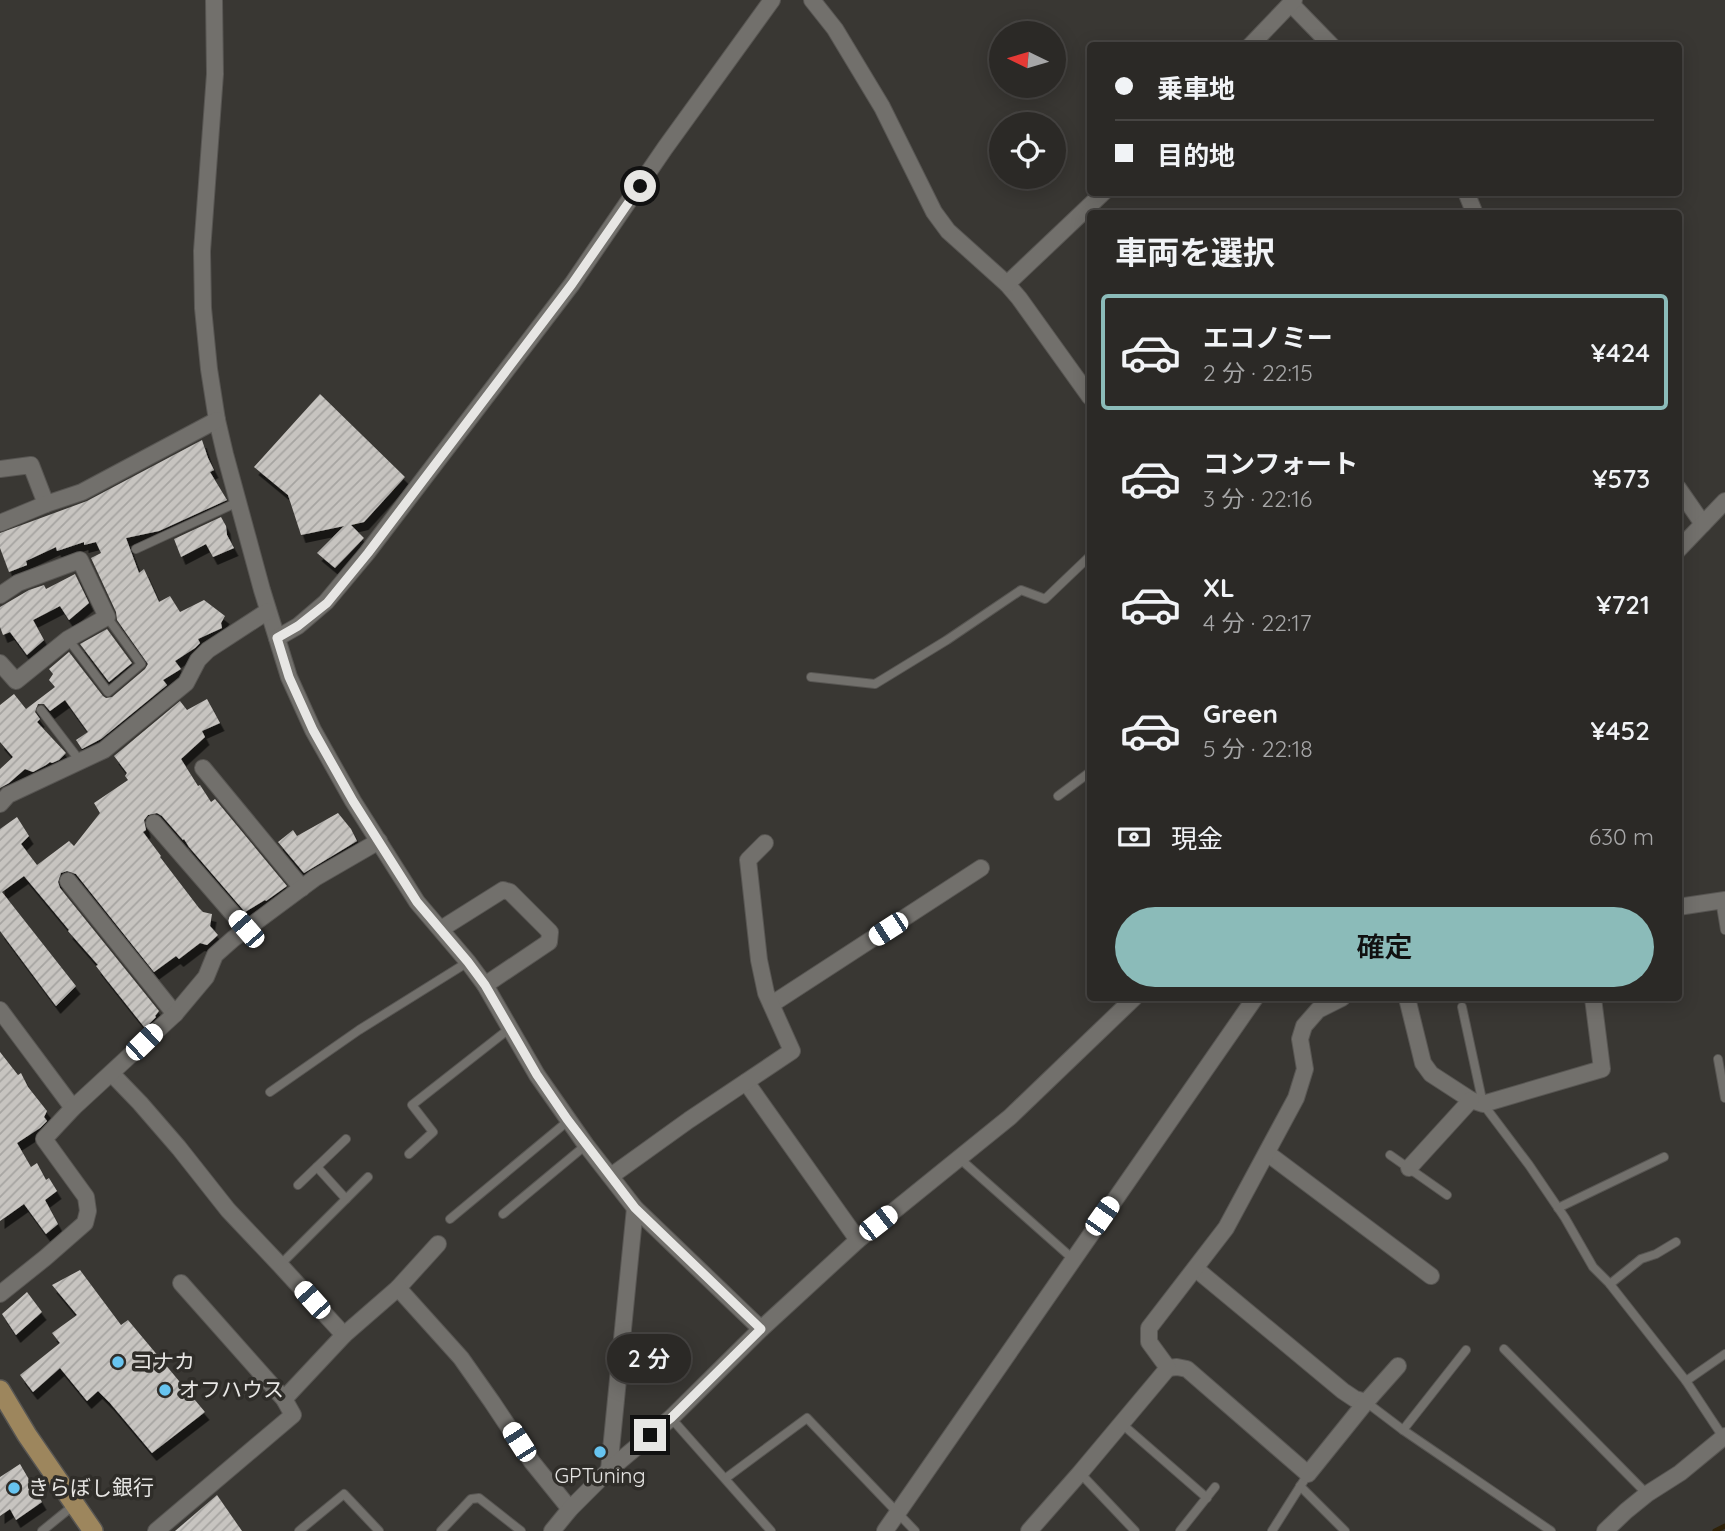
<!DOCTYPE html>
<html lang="ja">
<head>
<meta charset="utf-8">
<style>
	:root { --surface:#2b2926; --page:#373532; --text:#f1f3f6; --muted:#a6a6a7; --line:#474543; --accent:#8bbbb9 }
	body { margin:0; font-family:Quicksand,"Noto Sans JP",sans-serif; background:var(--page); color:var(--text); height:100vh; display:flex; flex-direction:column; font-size:26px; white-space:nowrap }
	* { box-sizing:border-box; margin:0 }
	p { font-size:23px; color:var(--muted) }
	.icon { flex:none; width:38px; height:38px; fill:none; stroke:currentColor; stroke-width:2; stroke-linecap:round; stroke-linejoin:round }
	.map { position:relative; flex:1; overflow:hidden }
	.details { position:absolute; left:1087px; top:210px; width:595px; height:791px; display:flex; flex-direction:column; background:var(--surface); border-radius:7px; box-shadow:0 4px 18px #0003,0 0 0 2px var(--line) }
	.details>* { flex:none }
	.hud { position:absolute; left:1087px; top:42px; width:595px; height:154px; border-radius:7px; box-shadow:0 4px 18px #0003,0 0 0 2px var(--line); display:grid; align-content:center; height:154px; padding:0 28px; background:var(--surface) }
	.needle { width:46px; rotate:275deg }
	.controls { position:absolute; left:989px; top:21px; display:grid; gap:14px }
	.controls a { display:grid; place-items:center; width:77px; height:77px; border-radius:50%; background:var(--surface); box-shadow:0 4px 18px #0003,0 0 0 2px var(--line); font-size:35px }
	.end { position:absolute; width:32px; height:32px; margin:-16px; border:9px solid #e7e6e4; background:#111; box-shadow:0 0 0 4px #111 }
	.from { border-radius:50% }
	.bubble { position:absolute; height:49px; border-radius:24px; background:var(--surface); box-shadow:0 4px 18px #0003,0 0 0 2px var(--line); font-size:23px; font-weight:600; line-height:49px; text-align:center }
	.car { position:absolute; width:21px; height:42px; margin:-21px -10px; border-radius:9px; box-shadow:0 0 5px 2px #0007; background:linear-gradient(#fff 24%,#345 0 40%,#fff 0 76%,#345 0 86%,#fff 0) }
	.hud b { display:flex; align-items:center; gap:24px; height:66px; font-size:26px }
	.hud b+b { border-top:2px solid var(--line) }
	.hud i { width:18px; height:18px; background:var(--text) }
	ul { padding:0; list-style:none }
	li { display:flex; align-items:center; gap:21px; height:116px; margin:0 14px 10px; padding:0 14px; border:4px solid transparent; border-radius:7px }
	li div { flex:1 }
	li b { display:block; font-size:26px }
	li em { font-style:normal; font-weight:600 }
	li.current { border-color:var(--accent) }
	li>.icon { width:63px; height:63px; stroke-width:1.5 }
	h2 { padding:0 28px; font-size:32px; line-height:84px }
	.pay { display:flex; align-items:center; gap:18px; height:77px; padding:0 28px; font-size:26px }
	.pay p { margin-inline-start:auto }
	.cta { display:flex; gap:14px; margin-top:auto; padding:14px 28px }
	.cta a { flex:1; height:80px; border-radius:42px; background:var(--accent); color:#111; font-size:28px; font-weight:600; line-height:80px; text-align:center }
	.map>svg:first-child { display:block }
</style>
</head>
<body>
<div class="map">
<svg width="1725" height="1531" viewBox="0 0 1725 1531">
	<defs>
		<pattern id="building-hatch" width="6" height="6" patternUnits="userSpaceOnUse" patternTransform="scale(1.75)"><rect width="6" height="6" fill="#c7c4c0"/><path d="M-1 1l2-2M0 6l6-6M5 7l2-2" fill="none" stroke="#a6a4a1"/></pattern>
		<filter id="shadow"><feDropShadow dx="4.5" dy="8" stdDeviation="0" flood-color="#0009"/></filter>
	</defs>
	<rect width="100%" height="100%" fill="#393733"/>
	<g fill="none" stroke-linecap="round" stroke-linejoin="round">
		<!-- stream -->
		<path stroke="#2f2209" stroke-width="5" d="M1715,1531L1725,1526"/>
	</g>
	<!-- building -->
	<g fill="url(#building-hatch)" filter="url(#shadow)">
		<path d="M320,394L405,477L364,522L351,525L364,538L335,568L317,553L344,526L301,535L288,495L254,467Z"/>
		<path d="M202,440L208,458L214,470L210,472L227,500L159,531L126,538L139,573L144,569L159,602L170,596L180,612L204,600L225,616L221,623L222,628L198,639L200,643L195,648L175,661L181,669L163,680L167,685L101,739L82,749L76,740L88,732L65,700L50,711L44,704H38L35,712L40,719L37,722L66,753L59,760L52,763L50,762L46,765L33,772L25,769L9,783L0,788V769L13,757L0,742V705L14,694L26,709L55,687L49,680L53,674L49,669L69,652L103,696L106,698L112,697L145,669L148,664L117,620L116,612L91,558L101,553L96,542L84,545V542L57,551L56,547L26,561L27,565L9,572L0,548V533L87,501Z"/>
		<path d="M221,517L226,526L227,535L234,548L213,557L206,544L181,557L174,539Z"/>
		<path d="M75,574L89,603L69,620L60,606L33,620L44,640L27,655L10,632L3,635L0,627V607L29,590L44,585L46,589Z"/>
		<path d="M107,629L132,663L109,682L80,644Z"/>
		<path d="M207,699L220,723L202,731L205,737L181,759L198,786L200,785L211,802L215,799L287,886L266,901L265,900L245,912L189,847L184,839L183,840L162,816L157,813L148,815L144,820L146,830L143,832L161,856L160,857L199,908L203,912L212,914L210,926L218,935L207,945L200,943L179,959L176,956L154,972L76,874L67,871L61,873L58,882L60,888L159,1011L155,1016L156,1017L145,1028L106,979L96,966L98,965L68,931L69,930L24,876L2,892L76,986L56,1006L0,931V829L17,817L29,836L21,844L37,865L69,841L74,846L100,813L94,803L128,780L125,776L127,773L114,756L180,701L187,710Z"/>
		<path d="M338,813L351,829L357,841L304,873L278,842L293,830L297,836Z"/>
		<path d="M0,1052L18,1075L21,1073L28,1087L47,1111L44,1117L47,1121L40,1128L17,1143L31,1167L37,1163L46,1180L49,1178L57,1191L45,1200L58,1224L46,1234L24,1204L0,1221Z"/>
		<path d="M80,1270L121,1325L128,1320L205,1412L152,1453L110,1403L98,1391L87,1401L60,1368L33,1392L20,1375L60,1343L52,1333L77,1315L52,1285Z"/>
		<path d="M27,1292L42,1312L16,1335L2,1314Z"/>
		<path d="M20,1464L42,1502L16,1520L10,1509L0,1516V1477Z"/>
		<path d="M217,1495L242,1531H175Z"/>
	</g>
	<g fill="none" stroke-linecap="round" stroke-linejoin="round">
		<defs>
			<g id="service">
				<path d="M136,549L238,502"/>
				<path d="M68,639L108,692L141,664L107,617"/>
				<path d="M811,677L875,684L947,640L1021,590L1045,599L1090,556"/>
				<path d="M41,710L80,761"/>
				<path d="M1058,796L1090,772"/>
				<path d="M1720,900L1725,930"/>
				<path d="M1462,1007L1483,1104L1529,1165L1565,1218L1593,1267L1609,1283L1686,1381L1723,1437"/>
				<path d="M1718,1059L1725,1098"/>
				<path d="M270,1092L359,1030L468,962"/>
				<path d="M409,1154L433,1132L412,1105L509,1029"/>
				<path d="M1390,1155L1447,1195"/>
				<path d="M959,1158L1073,1259"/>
				<path d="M317,1167L346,1199"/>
				<path d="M298,1185L346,1139"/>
				<path d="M1558,1208L1664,1157"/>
				<path d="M503,1214L586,1145"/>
				<path d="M450,1219L568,1121"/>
				<path d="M280,1265L368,1177"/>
				<path d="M1610,1284L1641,1259L1656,1254L1676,1242"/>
				<path d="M1504,1349L1647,1494"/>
				<path d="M1686,1381L1725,1354"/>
				<path d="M1366,1402L1403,1430L1551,1531"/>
				<path d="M671,1418L771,1531"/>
				<path d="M1122,1424L1207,1498"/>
				<path d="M1403,1430L1466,1350"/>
				<path d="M1080,1473L1135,1531"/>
				<path d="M726,1478L807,1418L915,1531"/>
				<path d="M1300,1486L1345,1531"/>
				<path d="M42,1531L74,1505"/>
				<path d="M299,1531L344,1494L379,1531"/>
				<path d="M441,1531L471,1499L479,1498L521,1531"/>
				<path d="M1180,1531L1215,1487"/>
				<path d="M1272,1531L1308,1474"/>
			</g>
			<g id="minor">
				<path d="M214,0L215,74L202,251L203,308L209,369L217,420L225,454L262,590L289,677L313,730L353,801L398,872L417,902L468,962L485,985L537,1075L586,1145L635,1208L761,1329"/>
				<path d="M812,0L835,29L882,107L934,212L948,231L1007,284L1019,298L1090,397"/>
				<path d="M1291,4L1332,46"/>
				<path d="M1250,46L1294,0"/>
				<path d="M1466,192L1475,214"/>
				<path d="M1007,284L1104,192"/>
				<path d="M0,469L31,465L46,504"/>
				<path d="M1678,488L1703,524"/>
				<path d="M0,523L46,504L82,492L217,420"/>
				<path d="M1678,550L1725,501"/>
				<path d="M0,595L18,583L80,560L107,617L68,639L16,681L0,663"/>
				<path d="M277,638L298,626L326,602L367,553L572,284L665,148L772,0"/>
				<path d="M203,768L302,888"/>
				<path d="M0,804L8,795L104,750L186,683L198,660L208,650L268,611"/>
				<path d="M154,823L246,929"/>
				<path d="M68,881L175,1014"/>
				<path d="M1678,907L1725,900"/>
				<path d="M441,929L503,890L510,892L550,932L549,942L485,985"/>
				<path d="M1407,998L1423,1063L1431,1074L1471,1100L1483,1104L1602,1069L1593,998"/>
				<path d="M772,1004L981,868"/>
				<path d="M0,1010L73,1108"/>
				<path d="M112,1074L140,1103L179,1148L228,1210L280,1265L344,1335"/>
				<path d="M746,1082L858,1240"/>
				<path d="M1267,1153L1431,1276"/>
				<path d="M1409,1168L1471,1100"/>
				<path d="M611,1176L689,1120L792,1051L766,993L759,960L748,860L765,843"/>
				<path d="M1196,1269L1343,1391L1355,1399L1366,1402"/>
				<path d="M398,1288L438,1244"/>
				<path d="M0,1294L45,1258L85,1223L88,1211L86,1197L44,1139L73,1108L175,1014L206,977L215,955L233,939L315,878L379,841"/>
				<path d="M1168,1368L1177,1367L1187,1369L1308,1474L1366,1402L1398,1366"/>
				<path d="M284,1399L344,1335L398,1288L461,1358L492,1402L532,1462L570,1509"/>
				<path d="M609,1470L635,1208"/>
				<path d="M156,1531L293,1415L284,1399L181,1283"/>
				<path d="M552,1531L570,1509L609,1470L671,1418L761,1329L858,1240L1010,1117L1134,998"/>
				<path d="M885,1531L1255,998"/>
				<path d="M1029,1531L1080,1473L1168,1368L1149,1342V1328L1226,1228L1296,1098L1305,1069L1300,1039L1304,1026L1318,1010L1342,998"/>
				<path d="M1605,1531L1626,1511L1647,1494L1680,1473L1725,1436"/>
			</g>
			<path id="primary" d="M0,1390L27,1435L93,1531"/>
		</defs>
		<!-- service casing -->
		<use href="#service" stroke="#585653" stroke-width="10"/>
		<!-- minor casing -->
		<use href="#minor" stroke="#585653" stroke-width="18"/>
		<!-- primary casing -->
		<use href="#primary" stroke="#585653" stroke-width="22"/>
		<!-- service -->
		<use href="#service" stroke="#72706c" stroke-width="8"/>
		<!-- minor -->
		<use href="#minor" stroke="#72706c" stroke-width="16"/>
		<!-- primary -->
		<use href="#primary" stroke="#9d865d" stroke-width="19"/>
	</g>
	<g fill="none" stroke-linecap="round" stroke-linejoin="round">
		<!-- route -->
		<path stroke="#e7e6e4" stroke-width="9" d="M640,186L572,284L368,553L327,603L298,626L277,638L289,677L313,730L353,801L417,902L468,962L485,985L537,1075L567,1119L635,1208L761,1329L671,1418L650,1435"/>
	</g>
	<!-- markers -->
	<g fill="#67c4f0" stroke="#2f2d29" stroke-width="2.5">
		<circle cx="118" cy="1362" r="7"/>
		<circle cx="165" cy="1390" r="7"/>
		<circle cx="600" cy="1452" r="7"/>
		<circle cx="14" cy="1488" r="7"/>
	</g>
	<g text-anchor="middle" stroke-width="7" stroke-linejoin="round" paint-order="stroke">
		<!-- poi labels -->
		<g font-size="21" fill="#e7e6e4" stroke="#2f2d29" text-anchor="start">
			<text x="132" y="1369">コナカ</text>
			<text x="179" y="1397">オフハウス</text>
			<text x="600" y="1483" text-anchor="middle">GPTuning</text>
			<text x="28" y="1495">きらぼし銀行</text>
		</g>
	</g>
</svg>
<div class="controls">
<a><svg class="needle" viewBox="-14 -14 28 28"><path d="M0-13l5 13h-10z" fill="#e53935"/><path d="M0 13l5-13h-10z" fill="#a6a6a7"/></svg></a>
<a><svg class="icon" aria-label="locate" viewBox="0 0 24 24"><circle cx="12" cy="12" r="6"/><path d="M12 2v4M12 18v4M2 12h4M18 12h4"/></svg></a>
</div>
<i class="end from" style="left:640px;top:186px"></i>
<i class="end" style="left:650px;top:1435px"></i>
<div class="bubble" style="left:607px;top:1334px;width:84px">2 分</div>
<i class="car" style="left:246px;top:929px;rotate:319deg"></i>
<i class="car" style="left:888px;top:929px;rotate:237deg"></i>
<i class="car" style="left:144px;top:1042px;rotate:46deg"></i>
<i class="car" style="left:1102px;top:1216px;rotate:35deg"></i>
<i class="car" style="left:878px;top:1223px;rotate:52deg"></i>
<i class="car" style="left:312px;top:1300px;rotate:318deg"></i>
<i class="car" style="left:519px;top:1442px;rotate:327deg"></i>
<div class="hud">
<b><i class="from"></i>乗車地</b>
<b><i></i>目的地</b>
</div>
<section class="details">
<h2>車両を選択</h2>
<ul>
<li class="current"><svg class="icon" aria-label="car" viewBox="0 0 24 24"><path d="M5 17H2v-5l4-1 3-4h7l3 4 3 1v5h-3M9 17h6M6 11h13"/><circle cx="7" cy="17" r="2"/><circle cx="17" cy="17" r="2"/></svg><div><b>エコノミー</b><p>2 分 · 22:15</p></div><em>¥424</em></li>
<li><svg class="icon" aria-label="car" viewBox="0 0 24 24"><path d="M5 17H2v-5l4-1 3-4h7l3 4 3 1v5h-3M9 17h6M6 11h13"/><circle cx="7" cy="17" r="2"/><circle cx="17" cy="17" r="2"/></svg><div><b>コンフォート</b><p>3 分 · 22:16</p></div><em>¥573</em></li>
<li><svg class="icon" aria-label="car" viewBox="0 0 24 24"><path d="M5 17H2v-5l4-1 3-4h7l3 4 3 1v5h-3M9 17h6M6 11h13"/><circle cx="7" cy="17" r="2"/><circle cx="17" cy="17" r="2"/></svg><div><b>XL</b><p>4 分 · 22:17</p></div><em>¥721</em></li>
<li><svg class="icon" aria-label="car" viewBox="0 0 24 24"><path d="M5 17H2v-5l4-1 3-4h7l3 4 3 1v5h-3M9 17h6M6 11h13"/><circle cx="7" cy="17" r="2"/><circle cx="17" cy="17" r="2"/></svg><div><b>Green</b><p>5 分 · 22:18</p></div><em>¥452</em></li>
</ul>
<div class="pay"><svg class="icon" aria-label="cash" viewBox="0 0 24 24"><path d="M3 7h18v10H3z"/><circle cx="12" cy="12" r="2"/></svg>現金<p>630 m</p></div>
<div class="cta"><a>確定</a></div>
</section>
</div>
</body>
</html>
